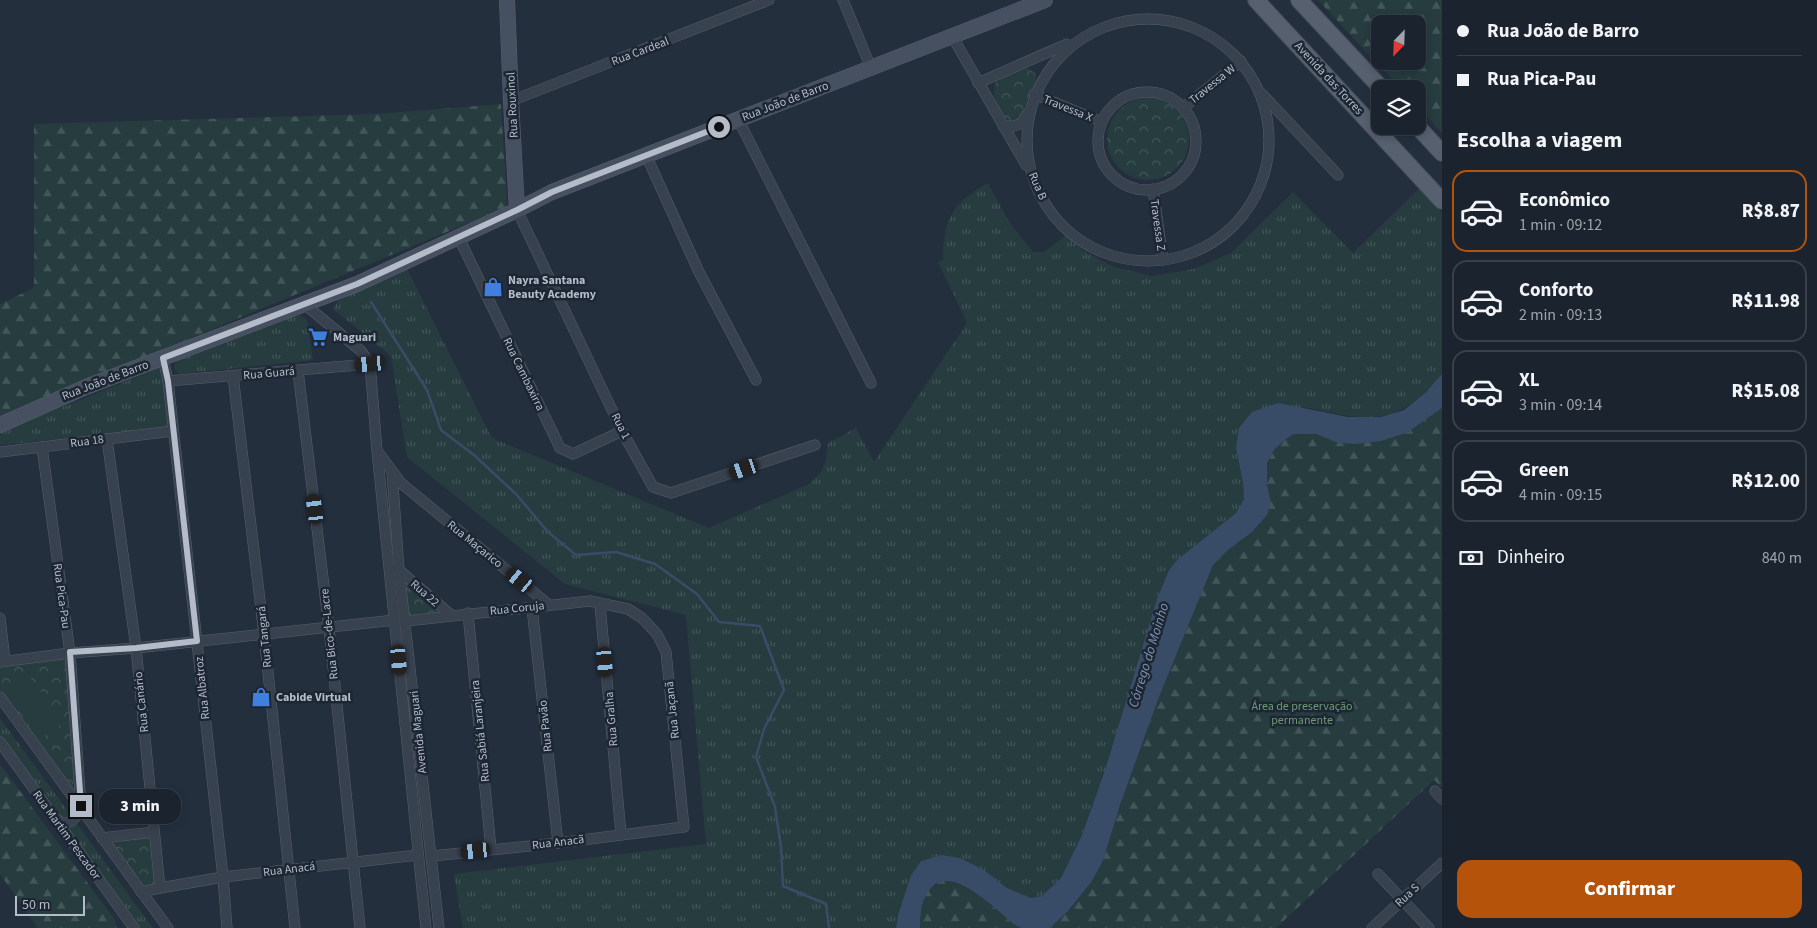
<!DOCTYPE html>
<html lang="pt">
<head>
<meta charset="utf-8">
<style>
	:root { --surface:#1b232e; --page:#242b36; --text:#f1f3f6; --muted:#a0a4aa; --line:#39404a; --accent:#b45309 }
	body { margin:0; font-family:"Source Sans 3",sans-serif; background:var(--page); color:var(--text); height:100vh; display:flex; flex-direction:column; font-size:19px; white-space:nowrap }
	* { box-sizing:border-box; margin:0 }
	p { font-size:16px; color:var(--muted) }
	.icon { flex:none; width:28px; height:28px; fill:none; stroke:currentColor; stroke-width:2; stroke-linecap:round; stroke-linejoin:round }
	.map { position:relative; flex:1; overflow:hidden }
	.details { display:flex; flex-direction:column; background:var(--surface); width:375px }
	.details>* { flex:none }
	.guide { display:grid; align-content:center; height:110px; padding:0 15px; background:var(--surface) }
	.needle { width:32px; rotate:203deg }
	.buttons { position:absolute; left:1371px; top:15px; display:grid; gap:10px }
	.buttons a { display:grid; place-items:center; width:55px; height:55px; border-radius:10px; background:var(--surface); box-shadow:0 2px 8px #0003,0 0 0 1px var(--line); font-size:25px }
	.scale { position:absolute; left:15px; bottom:12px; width:70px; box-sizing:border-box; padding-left:5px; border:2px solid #b4bcc9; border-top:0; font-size:14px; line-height:18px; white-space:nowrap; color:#b4bcc9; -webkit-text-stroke:4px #1d2633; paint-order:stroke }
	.end { position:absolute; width:22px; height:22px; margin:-11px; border:6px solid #b4bcc9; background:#111; box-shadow:0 0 0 2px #111 }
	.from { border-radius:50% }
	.bubble { position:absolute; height:35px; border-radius:15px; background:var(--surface); box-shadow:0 2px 8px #0003,0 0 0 1px var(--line); font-size:16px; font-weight:800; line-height:35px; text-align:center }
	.car { position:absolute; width:15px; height:30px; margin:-15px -8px; border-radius:6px; box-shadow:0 0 4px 1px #0007; background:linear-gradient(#222 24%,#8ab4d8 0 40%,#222 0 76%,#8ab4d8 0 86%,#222 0) }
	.guide b { display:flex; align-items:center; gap:18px; height:48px; font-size:19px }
	.guide b+b { border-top:1px solid var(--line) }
	.guide i { width:12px; height:12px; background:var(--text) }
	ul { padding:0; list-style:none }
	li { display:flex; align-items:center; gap:15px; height:82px; margin:0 10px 8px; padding:0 5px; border:2px solid var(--line); border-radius:15px }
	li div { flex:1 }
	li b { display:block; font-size:19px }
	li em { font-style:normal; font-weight:800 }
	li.active { border-color:var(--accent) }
	li>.icon { width:45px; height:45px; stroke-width:1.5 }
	h2 { padding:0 15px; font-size:22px; line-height:60px }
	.pay { display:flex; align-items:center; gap:12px; height:55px; padding:0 15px; font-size:19px }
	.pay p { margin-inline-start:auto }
	.button { display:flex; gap:10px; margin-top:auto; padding:10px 15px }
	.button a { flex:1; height:58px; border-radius:15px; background:var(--accent); color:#fff; font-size:20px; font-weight:800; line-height:58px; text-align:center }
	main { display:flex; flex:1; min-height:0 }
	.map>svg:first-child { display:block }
</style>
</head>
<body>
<main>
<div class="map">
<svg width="1442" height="928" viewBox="0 0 1442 928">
	<defs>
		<pattern id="grass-tufts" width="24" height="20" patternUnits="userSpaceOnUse" patternTransform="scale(1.25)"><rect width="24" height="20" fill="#263c3f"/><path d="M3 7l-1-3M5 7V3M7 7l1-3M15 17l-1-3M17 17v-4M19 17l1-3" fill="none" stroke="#435659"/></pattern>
		<pattern id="forest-firs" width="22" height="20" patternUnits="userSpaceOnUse" patternTransform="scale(1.25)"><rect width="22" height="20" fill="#263c3f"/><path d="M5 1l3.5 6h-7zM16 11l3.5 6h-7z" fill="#435659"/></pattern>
		<pattern id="park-crowns" width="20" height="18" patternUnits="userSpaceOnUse" patternTransform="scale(1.25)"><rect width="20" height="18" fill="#263c3f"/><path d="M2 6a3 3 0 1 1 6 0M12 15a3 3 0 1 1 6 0" fill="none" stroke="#435659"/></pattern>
	</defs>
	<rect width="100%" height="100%" fill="#242f3e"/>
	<!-- grass -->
	<g fill="url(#grass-tufts)">
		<path d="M988,183L1009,222L1033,252H1044L1065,236L1084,251L1114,267L1152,276L1194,269L1231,253L1293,192L1353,253L1420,188L1442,213V374C1395,429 1369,421 1304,407L1236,448L1243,483L1244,499L1236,513L1178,559L1169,570L1157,599L1105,770L1082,835L1061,878L1042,896L1031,898L1007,888L984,870L942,855L921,861L911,875L898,915L896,928H463L454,874L706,844L686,615L565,584L407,457L391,356L333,309L342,295L407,269L492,438L709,528L809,484C824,472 827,461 828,443L856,428L874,462L967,323L938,262L943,260C944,218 951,204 988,183Z"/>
		<path d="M294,311L307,320L313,360L180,374C174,371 174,366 175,359Z"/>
		<path d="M162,367L169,424L164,429L0,445V432Z"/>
		<path d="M0,718L153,928H138L0,736Z"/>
	</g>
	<!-- forest -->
	<g fill="url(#forest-firs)" fill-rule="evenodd">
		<path d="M1318,0H1442V133L1418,106V89H1401ZM1380,24H1418V61H1380Z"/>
		<path d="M501,104L507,199L506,206L500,210L0,417V304L34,288V124L376,114Z"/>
		<path d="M1442,408V788L1434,780L1276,928H1050L1068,911L1092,881L1103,861L1120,805L1159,697L1213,565L1271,502L1267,485V463L1274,450L1286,439L1294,434H1316L1338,443L1355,444L1408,432Z"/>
		<path d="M0,764L115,920L117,928H38L0,874Z"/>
		<path d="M943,881C973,884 993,908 1015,925L1021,928H920C919,909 922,886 943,881Z"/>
	</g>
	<!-- park -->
	<g fill="url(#park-crowns)">
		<path d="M1026,67L1035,73C1039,84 1027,110 1020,119L1010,121C998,114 989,92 997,80Z"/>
		<circle cx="1148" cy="139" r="41"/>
		<path d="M402,577L442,612L409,615Z"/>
		<path d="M69,653L80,803L0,695V663Z"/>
		<path d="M150,836L154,885L145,886L109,842Z"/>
	</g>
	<!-- pitch -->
	<path fill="#263c3f" d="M30,677L64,722L40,739L7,694Z"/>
	<!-- water -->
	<path fill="#394c67" d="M1442,374V408L1408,432L1381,441L1355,444L1338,443L1316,434H1294L1286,439L1274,450L1267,463V485L1271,502L1267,515L1252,532L1229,549L1213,565L1159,697L1120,805L1103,861L1092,881L1068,911L1050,928H1021L1015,925C998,912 952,863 931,888C921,899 920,913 920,928H896L898,915L911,875L921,861L942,855L960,858L984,870L1007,888L1031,898L1042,896L1061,878L1082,835L1105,770L1157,599L1169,570L1178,559L1236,513L1244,499L1243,483L1236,448L1239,428L1252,412L1278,403L1348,417H1381L1404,410L1426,392Z"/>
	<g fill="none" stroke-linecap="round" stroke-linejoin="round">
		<!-- stream -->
		<path stroke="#394c67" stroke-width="2.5" d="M371,302L427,390L441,430L474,455L516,494L548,532L576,555L616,552L655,564L697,594L719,622L760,626L784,690L764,729L756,757L775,807L781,847L783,886L826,904L829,928"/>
		<defs>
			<g id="street">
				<path d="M843,0L871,68"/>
				<circle cx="1148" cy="140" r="121"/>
				<path d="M952,36L1026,165"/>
				<path d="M978,83L1067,44"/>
				<circle cx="1147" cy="141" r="49"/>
				<path d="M1034,94L1102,122"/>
				<path d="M1262,94L1338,175"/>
				<path d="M511,101L769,0"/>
				<path d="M1183,108L1241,61"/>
				<path d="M738,119L871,383"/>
				<path d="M1003,126H1014L1022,123L1027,114"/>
				<path d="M646,155L699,272L756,380"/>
				<path d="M1153,189L1163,260"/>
				<path d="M517,210L622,431L653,487L671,493L815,445"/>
				<path d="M459,238L560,448L573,454L622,431"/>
				<path d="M303,303L361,351L370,364L377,451L426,928"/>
				<path d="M163,358L168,381L223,877L227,928"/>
				<path d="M298,371L329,628L360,928"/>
				<path d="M233,376L264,634L295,928"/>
				<path d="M168,381L370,364"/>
				<path d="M107,439L136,648L160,888L141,892"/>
				<path d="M42,447L70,653L81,806C78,816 73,824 61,823L54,817"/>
				<path d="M0,452L173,431"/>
				<path d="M378,452L401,483L549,605"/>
				<path d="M392,471L399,570L439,928"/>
				<path d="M399,570L451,615"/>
				<path d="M600,605L621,834"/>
				<path d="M532,608L558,843"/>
				<path d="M468,613L491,849"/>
				<path d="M0,618L5,661"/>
				<path d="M406,621L590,601L628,609L642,618L657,634L666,652L684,827L558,843L432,856"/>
				<path d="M0,662L70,653L136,648L395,620"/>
				<path d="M0,697L168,928"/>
				<path d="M0,742L134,928"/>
				<path d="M1435,791L1442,799"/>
				<path d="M102,838L154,832"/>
				<path d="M1378,874L1429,928"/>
				<path d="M160,888L223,877L418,855"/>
				<path d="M1372,928L1442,863"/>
			</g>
			<g id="secondary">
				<path d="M507,0L511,101L517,210"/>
				<path d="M0,425L86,387L357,284L517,210L552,192L1045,0"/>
			</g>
			<g id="primary">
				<path d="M1256,0L1442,201"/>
				<path d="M1299,0L1382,89"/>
				<path d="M1417,126L1442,153"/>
			</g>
		</defs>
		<!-- street casing -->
		<use href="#street" stroke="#565f6c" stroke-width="11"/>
		<!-- secondary casing -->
		<use href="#secondary" stroke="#565f6c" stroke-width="16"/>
		<!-- primary casing -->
		<use href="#primary" stroke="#414a57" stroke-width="18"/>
		<!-- street -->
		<use href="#street" stroke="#38414e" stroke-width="10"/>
		<!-- secondary -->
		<use href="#secondary" stroke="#465061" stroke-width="15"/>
		<!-- primary -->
		<use href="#primary" stroke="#56606e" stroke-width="16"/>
	</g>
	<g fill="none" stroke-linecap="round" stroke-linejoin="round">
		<!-- route -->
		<path stroke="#b4bcc9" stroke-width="6" d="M81,806L70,652L136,648L197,641L168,381L163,358L357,284L517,210L552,192L719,127"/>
	</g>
	<!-- icons -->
	<defs>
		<symbol id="shop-bare" viewBox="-9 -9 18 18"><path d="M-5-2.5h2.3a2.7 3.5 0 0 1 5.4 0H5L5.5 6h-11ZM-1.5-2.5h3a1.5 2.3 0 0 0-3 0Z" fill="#3f7fe0" stroke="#1d2633" stroke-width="2.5" paint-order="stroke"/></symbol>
		<symbol id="supermarket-bare" viewBox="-9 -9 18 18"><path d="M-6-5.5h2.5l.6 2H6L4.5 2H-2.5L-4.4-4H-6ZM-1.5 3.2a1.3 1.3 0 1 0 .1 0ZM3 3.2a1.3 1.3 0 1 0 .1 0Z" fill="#3f7fe0" stroke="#1d2633" stroke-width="2.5" paint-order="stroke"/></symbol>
	</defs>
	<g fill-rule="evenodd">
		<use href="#shop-bare" x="479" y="273" width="28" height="28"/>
		<use href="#supermarket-bare" x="304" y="323" width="28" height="28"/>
		<use href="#shop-bare" x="247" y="683" width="28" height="28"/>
	</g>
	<g text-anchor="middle" stroke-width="5" stroke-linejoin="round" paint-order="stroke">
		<!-- street labels -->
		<g font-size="12" fill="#b4bcc9" stroke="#1d2633">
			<text transform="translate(640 51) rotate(-21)" y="4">Rua Cardeal</text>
			<text transform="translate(1329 78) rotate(47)" y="4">Avenida das Torres</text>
			<text transform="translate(1212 84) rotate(-39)" y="4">Travessa W</text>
			<text transform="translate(785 101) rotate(-21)" y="4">Rua João de Barro</text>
			<text transform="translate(512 105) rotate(-93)" y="4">Rua Rouxinol</text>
			<text transform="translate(1068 108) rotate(22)" y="4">Travessa X</text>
			<text transform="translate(1038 186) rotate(67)" y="4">Rua B</text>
			<text transform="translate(1158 225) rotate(82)" y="4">Travessa Z</text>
			<text transform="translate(269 373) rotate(-5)" y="4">Rua Guará</text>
			<text transform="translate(524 374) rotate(64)" y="4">Rua Cambaxirra</text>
			<text transform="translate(105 380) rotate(-21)" y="4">Rua João de Barro</text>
			<text transform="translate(621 426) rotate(63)" y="4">Rua 1</text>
			<text transform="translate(87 441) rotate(-8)" y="4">Rua 18</text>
			<text transform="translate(475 544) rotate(39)" y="4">Rua Maçarico</text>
			<text transform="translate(425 593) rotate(41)" y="4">Rua 22</text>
			<text transform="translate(62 596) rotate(82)" y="4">Rua Pica-Pau</text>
			<text transform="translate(517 608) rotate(-6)" y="4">Rua Coruja</text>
			<text transform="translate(329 634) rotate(-96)" y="4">Rua Bico-de-Lacre</text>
			<text transform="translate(264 637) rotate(-96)" y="4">Rua Tangará</text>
			<text transform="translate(202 688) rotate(-96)" y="4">Rua Albatroz</text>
			<text transform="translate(141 702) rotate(-96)" y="4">Rua Canário</text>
			<text transform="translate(672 710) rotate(-96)" y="4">Rua Jaçanã</text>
			<text transform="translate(611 719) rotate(-95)" y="4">Rua Gralha</text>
			<text transform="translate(545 726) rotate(-96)" y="4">Rua Pavão</text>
			<text transform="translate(480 731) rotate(-96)" y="4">Rua Sabiá Laranjeira</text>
			<text transform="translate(418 732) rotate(-96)" y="4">Avenida Maguari</text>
			<text transform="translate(67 835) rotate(54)" y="4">Rua Martim Pescador</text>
			<text transform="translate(558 842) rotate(-7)" y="4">Rua Anacã</text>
			<text transform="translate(289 869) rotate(-7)" y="4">Rua Anacá</text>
			<text transform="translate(1407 895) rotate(-43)" y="4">Rua S</text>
		</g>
		<!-- poi labels -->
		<g font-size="12" font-weight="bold" fill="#b4bcc9" stroke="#1d2633" text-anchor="start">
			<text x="508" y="284">Nayra Santana<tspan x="508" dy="14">Beauty Academy</tspan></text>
			<text x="333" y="341">Maguari</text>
			<text x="276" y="701">Cabide Virtual</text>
		</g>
		<!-- park labels -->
		<g font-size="12" fill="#6b9a76" stroke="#1d2633">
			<text x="1302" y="710">Área de preservação<tspan x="1302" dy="14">permanente</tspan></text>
		</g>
		<!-- water labels -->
		<g font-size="14" font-style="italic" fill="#7c92b1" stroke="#1d2633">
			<text transform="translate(1148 655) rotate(-73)" y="5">Córrego do Moinho</text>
		</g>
	</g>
</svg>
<div class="buttons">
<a><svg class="needle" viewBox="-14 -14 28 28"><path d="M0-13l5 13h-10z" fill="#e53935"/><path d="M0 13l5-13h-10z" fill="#a0a4aa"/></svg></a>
<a><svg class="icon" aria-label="layers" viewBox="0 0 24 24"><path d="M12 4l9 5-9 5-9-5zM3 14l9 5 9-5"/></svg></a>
</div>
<div class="scale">50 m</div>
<i class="end from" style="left:719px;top:127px"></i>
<i class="end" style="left:81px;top:806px"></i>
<div class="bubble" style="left:99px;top:789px;width:82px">3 min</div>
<i class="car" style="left:370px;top:364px;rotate:265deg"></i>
<i class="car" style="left:744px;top:469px;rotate:251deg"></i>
<i class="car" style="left:315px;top:509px;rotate:353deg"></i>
<i class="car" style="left:520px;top:580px;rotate:309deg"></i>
<i class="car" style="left:399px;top:660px;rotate:175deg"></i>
<i class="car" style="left:605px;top:662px;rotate:175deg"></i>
<i class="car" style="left:476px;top:851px;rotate:264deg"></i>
</div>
<section class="details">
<div class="guide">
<b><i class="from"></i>Rua João de Barro</b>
<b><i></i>Rua Pica-Pau</b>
</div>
<h2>Escolha a viagem</h2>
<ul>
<li class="active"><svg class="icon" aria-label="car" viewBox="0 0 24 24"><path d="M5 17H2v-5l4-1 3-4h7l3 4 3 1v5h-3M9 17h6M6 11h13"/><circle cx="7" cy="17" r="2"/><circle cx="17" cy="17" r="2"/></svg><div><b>Econômico</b><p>1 min · 09:12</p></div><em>R$8.87</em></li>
<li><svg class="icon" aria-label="car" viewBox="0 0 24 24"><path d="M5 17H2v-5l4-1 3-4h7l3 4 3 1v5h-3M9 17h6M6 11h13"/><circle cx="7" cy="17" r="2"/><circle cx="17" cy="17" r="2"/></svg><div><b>Conforto</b><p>2 min · 09:13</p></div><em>R$11.98</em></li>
<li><svg class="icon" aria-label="car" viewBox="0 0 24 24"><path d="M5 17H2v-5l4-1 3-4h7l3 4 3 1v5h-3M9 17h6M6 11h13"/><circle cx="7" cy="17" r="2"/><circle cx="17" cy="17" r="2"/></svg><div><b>XL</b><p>3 min · 09:14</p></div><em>R$15.08</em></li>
<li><svg class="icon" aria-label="car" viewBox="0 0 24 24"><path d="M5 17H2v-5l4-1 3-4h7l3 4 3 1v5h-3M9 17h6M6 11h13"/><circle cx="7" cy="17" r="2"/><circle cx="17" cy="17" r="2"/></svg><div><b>Green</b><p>4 min · 09:15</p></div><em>R$12.00</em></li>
</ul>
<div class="pay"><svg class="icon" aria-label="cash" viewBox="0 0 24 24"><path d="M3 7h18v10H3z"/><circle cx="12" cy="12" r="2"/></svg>Dinheiro<p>840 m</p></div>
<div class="button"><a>Confirmar</a></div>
</section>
</main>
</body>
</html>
